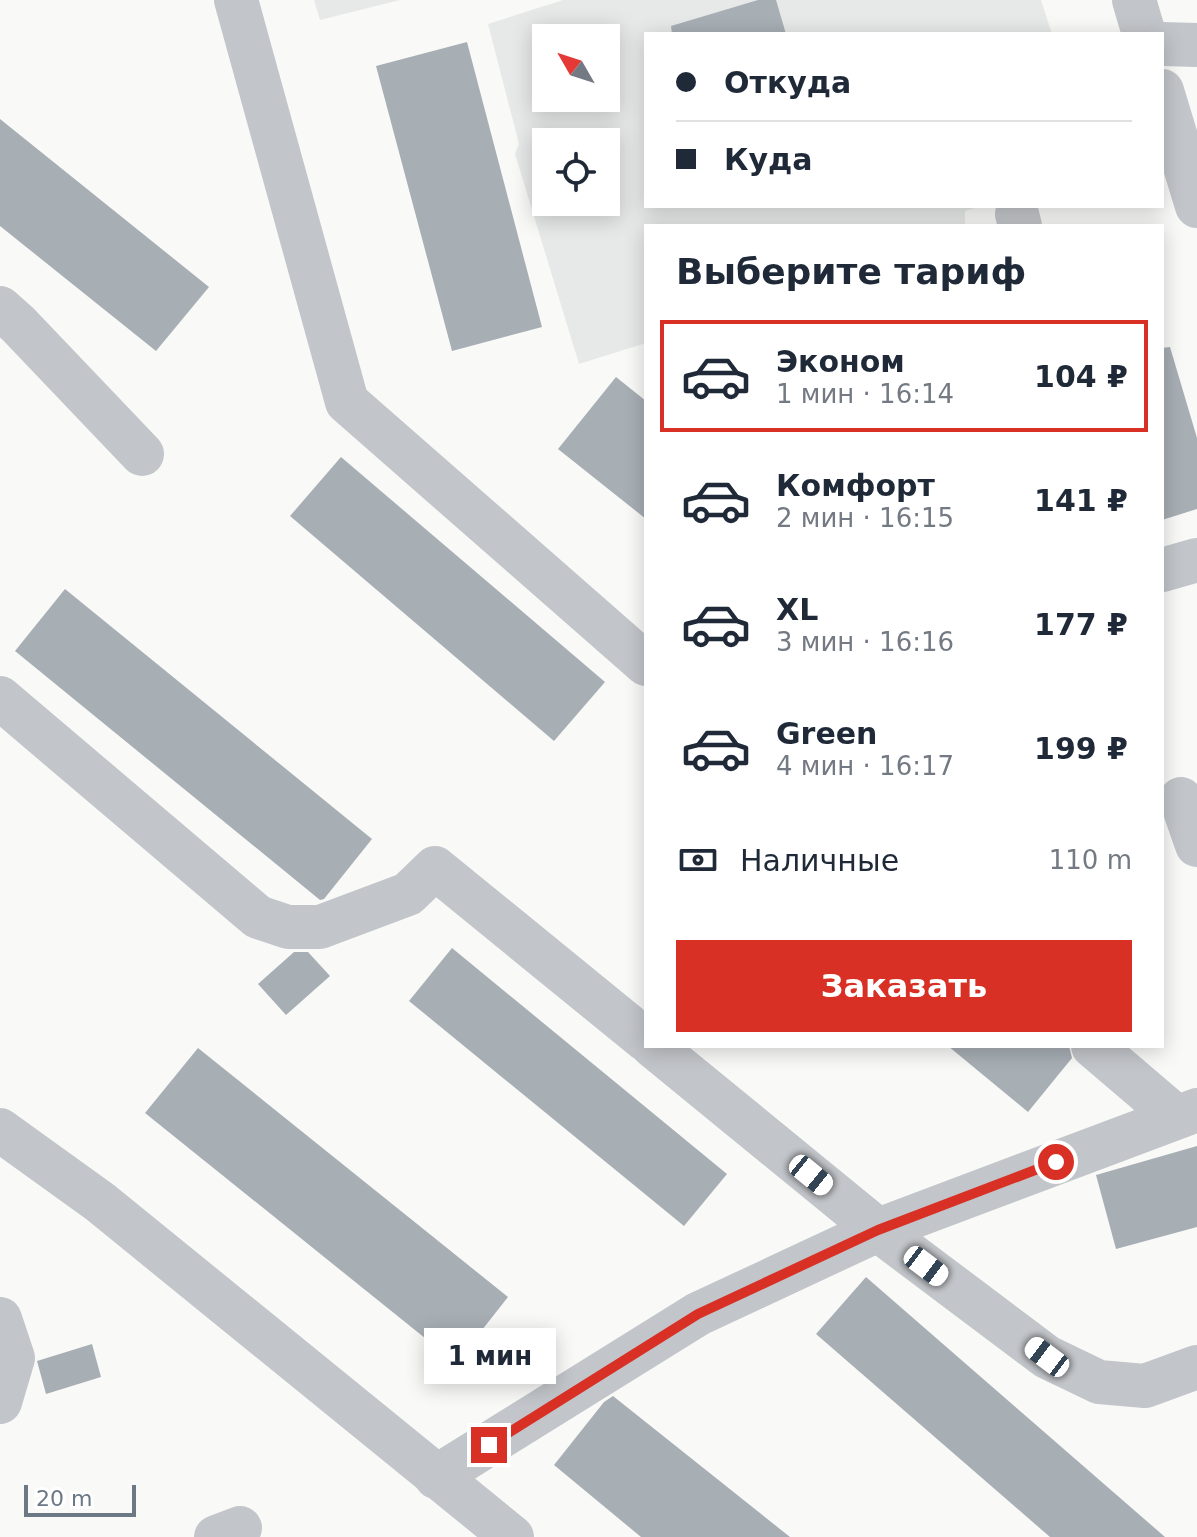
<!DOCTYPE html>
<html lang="ru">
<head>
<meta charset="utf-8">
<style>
	:root { --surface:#fff; --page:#f6f6f7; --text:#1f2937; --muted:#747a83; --line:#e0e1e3; --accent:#d93025 }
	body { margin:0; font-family:"DejaVu Sans",sans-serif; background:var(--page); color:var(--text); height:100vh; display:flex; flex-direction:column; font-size:30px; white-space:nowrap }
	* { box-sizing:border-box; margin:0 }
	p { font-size:26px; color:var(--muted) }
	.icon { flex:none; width:44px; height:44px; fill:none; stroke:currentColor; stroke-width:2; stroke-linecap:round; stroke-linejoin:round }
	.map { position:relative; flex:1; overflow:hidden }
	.side { position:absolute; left:644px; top:224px; width:520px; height:824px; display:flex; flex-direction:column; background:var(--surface); border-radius:0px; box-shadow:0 4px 20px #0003 }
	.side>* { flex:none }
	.hud { position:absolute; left:644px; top:32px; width:520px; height:176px; border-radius:0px; box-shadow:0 4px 20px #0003; display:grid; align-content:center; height:176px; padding:0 32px; background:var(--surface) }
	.needle { width:52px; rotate:309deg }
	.buttons { position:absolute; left:532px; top:24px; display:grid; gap:16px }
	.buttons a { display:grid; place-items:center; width:88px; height:88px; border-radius:0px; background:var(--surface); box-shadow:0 4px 20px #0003; font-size:40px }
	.scale { position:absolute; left:24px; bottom:20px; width:112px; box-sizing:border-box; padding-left:8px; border:4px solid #6c7885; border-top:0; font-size:22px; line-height:28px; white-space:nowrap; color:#6c7885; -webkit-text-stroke:6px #fff; paint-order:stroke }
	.end { position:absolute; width:36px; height:36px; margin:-18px; border:10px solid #d93025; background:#fff; box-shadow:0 0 0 4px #fff }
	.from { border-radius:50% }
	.bubble { position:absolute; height:56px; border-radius:0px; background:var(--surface); box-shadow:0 4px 20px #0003; font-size:26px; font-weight:800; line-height:56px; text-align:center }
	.car { position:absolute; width:24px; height:48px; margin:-24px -12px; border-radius:10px; box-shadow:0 0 6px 2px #0007; background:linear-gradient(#fff 24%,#345 0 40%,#fff 0 76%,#345 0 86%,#fff 0) }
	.hud b { display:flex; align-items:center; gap:28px; height:76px; font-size:30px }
	.hud b+b { border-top:2px solid var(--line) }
	.hud i { width:20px; height:20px; background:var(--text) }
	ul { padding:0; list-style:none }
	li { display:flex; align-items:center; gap:24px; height:112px; margin:0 16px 12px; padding:0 16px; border:4px solid transparent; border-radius:0px }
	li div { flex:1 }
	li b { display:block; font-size:30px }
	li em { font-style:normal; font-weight:800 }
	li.current { border-color:var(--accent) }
	li>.icon { width:72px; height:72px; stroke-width:1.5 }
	h2 { padding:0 32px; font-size:36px; line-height:96px }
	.pay { display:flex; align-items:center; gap:20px; height:88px; padding:0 32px; font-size:30px }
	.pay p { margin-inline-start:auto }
	.button { display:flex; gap:16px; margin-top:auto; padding:16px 32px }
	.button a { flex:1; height:92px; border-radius:0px; background:var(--accent); color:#fff; font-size:32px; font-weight:800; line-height:92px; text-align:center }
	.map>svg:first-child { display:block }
</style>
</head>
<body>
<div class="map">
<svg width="1197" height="1537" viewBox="0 0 1197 1537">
	<rect width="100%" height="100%" fill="#f9faf8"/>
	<!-- built -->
	<g fill="#e7e9e8" fill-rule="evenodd">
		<path d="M314,0H400L320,20Z"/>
		<path d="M563,0H1041L1052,34H646V206H981L965,211V226H646V343L579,364L515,154L519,144L488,24ZM546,38H606V98H546ZM546,142H606V202H546Z"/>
	</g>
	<!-- building -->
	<g fill="#a7aeb4">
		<path d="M758,0H776L786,34H672L671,26Z"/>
		<path d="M467,42L542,327L452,351L376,66Z"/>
		<path d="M0,119L209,287L156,351L0,226Z"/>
		<path d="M1170,347L1197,438V509L1162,520V348Z"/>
		<path d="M616,377L646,401V519L558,449Z"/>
		<path d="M341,457L605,682L554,741L290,516Z"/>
		<path d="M65,589L372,839L324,899L320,900L15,651Z"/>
		<path d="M452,948L727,1174L684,1226L409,1001Z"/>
		<path d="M294,952H308L330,976L286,1015L258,984Z"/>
		<path d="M948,1046H1069L1072,1058L1028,1112Z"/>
		<path d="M198,1048L508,1297L456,1363L145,1113Z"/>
		<path d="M1197,1146V1227L1116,1249L1096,1175Z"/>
		<path d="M866,1277L1165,1537H1050L816,1334Z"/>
		<path d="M92,1344L101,1377L46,1394L37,1361Z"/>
		<path d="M613,1396L790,1537H641L554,1465L604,1402Z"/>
	</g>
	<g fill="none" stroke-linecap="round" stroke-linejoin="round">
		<!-- minor -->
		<g stroke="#c2c5c9" stroke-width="44">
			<path d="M236,0L347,402L646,664"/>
			<path d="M1134,0L1144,34"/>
			<path d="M1162,44L1197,45"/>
			<path d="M1162,91L1197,206"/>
			<path d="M1017,214L1020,226"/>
			<path d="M0,308L18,324L142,454"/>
			<path d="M1162,570L1197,560"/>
			<path d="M0,698L258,917L288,927H320L408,894L435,868L646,1040"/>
			<path d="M1181,799L1197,845"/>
			<path d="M653,1046L878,1230L1047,1357L1099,1382L1145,1386L1197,1367"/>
			<path d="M1093,1046L1175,1116"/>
			<path d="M0,1130L100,1202L512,1537"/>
			<path d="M0,1319L13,1358L0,1402"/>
			<path d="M436,1477L698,1314L878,1230L1197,1110"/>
			<path d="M216,1537L240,1528"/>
		</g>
	</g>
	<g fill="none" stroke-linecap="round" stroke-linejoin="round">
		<!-- route -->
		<path stroke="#d93025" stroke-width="10" d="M489,1445L698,1314L878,1230L1056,1162"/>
	</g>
</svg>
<div class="buttons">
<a><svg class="needle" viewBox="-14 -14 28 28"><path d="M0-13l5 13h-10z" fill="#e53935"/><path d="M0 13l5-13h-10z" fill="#747a83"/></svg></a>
<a><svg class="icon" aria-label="locate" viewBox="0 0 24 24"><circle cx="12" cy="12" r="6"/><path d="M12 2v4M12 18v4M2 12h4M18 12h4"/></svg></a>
</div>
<div class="scale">20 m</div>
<i class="end from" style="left:1056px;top:1162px"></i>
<i class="end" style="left:489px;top:1445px"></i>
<div class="bubble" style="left:424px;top:1328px;width:132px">1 мин</div>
<i class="car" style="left:811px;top:1175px;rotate:129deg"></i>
<i class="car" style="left:926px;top:1266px;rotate:127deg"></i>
<i class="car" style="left:1047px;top:1357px;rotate:307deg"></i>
<div class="hud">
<b><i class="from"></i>Откуда</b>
<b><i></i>Куда</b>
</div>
<section class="side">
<h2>Выберите тариф</h2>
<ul>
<li class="current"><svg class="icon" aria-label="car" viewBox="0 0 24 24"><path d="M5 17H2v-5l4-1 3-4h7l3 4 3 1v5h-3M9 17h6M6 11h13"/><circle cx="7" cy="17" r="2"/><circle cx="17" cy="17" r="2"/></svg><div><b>Эконом</b><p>1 мин · 16:14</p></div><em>104 ₽</em></li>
<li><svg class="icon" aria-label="car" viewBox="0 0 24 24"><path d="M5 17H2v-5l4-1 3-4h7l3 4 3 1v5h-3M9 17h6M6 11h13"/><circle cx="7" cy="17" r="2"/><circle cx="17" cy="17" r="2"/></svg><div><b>Комфорт</b><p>2 мин · 16:15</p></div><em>141 ₽</em></li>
<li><svg class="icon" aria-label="car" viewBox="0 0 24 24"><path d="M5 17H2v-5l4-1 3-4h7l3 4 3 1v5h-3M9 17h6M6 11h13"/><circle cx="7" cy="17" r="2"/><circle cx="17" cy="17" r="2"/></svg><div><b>XL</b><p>3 мин · 16:16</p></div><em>177 ₽</em></li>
<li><svg class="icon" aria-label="car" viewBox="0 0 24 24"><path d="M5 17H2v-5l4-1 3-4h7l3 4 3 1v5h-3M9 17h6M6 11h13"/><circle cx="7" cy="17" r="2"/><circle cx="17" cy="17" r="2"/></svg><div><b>Green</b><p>4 мин · 16:17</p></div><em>199 ₽</em></li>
</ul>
<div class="pay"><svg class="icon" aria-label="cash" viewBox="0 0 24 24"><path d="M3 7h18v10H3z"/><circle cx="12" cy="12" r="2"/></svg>Наличные<p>110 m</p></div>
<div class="button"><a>Заказать</a></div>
</section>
</div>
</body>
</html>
